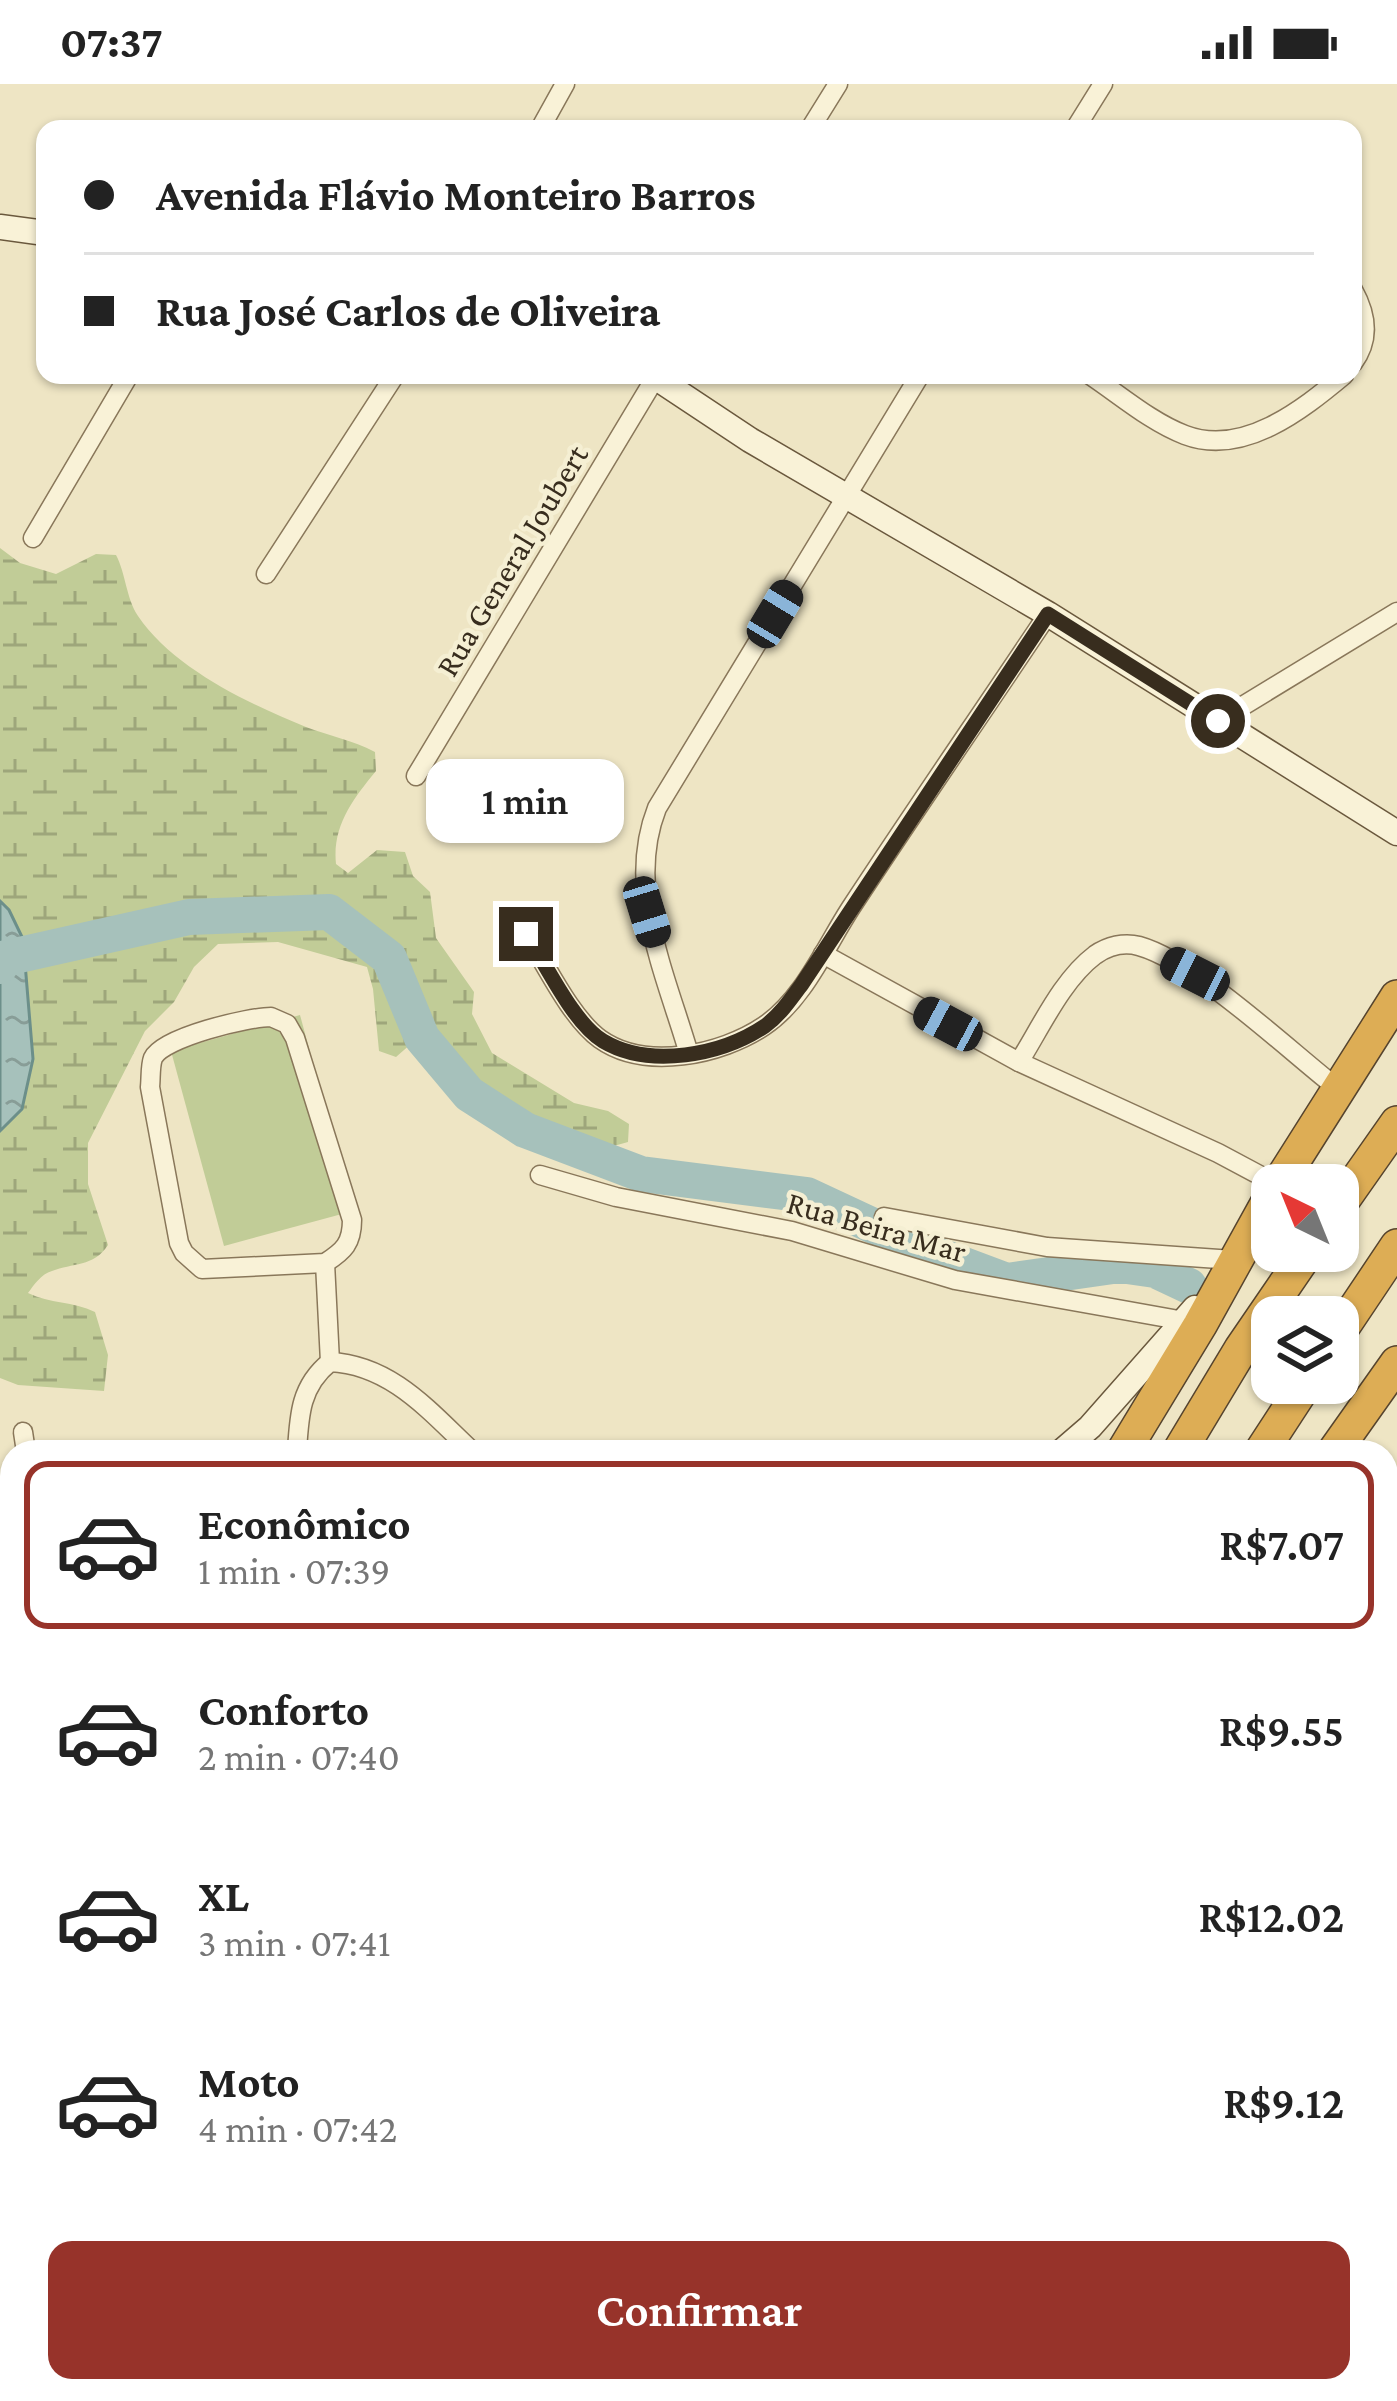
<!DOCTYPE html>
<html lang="pt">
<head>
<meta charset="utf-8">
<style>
	:root { --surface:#fff; --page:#f2f2f2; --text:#222; --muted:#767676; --line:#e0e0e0; --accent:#97332a }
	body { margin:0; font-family:"Crimson Pro",serif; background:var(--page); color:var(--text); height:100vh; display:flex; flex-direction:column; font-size:45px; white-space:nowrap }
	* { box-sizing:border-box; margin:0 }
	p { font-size:39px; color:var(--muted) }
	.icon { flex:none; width:66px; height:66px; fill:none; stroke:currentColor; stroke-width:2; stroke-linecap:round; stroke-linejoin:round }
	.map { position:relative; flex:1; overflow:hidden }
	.sheet { position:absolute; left:0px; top:1356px; width:1398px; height:963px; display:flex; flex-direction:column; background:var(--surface); border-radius:36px 36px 0 0; box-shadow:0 3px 9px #0004 }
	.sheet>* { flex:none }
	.banner { position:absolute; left:36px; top:36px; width:1326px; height:264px; border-radius:24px; box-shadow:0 3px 9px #0004; display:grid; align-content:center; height:264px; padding:0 48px; background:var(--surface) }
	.needle { width:78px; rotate:317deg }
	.fabs { position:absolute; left:1251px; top:1080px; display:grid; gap:24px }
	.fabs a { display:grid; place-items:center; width:108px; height:108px; border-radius:24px; background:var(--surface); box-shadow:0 3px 9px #0004; font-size:60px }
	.end { position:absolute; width:54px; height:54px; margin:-27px; border:15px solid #382d1e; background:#fff; box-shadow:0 0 0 6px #fff }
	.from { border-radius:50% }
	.bubble { position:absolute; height:84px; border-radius:24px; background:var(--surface); box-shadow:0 3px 9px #0004; font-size:39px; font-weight:600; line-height:84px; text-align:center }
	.car { position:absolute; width:36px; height:72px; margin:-36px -18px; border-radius:15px; box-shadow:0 0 9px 3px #0007; background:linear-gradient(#222 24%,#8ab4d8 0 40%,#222 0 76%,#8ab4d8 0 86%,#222 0) }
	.banner b { display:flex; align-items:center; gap:42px; height:114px; font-size:45px }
	.banner b+b { border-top:3px solid var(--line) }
	.banner i { width:30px; height:30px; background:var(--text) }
	ul { padding:21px 0 0; list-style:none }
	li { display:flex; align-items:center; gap:36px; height:168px; margin:0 24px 18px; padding:0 24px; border:6px solid transparent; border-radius:24px }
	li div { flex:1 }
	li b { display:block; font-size:45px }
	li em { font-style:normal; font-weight:600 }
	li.selected { border-color:var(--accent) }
	li>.icon { width:108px; height:108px; stroke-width:1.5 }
	.cta { display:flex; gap:24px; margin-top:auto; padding:24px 48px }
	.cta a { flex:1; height:138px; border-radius:24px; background:var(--accent); color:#fff; font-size:48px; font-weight:600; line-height:138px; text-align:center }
	.status { display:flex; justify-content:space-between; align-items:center; height:84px; padding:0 60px; background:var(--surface); direction:ltr }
	.status svg { height:33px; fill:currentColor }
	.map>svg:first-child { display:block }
</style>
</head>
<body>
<div class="status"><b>07:37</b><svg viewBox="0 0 49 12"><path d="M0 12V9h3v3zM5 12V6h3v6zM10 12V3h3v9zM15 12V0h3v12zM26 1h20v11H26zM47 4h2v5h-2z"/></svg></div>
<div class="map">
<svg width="1397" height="2317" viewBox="0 0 1397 2317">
	<defs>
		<pattern id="wetland-marsh" width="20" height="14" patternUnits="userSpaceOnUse" patternTransform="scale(3)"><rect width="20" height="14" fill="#c1cc97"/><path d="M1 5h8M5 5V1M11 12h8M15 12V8" fill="none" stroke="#9ea67b"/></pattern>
		<pattern id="water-ripples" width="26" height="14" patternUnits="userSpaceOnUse" patternTransform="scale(3)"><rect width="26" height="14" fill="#a6c1bb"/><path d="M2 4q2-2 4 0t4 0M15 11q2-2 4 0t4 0" fill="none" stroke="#889d97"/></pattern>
	</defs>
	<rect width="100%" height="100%" fill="#eee5c4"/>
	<!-- wetland -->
	<path fill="url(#wetland-marsh)" d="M0,464L20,479L56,490L96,470L116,471C126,490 126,514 138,532C173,584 249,620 306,643C330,652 352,656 375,668L376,687C353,715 332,742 336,780L348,789L377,766L405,768L413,792L430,808L436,854L474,908L472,930L492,969L574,1019L608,1027L629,1040L628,1058L603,1065C537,1036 461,1007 424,940C415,924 409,905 403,888L399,916L412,959L396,973L379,967L373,905L367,883L278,858L218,860L194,883L174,918L145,947L88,1059V1100L108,1161C94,1183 72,1179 52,1187C41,1190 34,1201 28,1209C50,1220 73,1217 95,1228L108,1271L104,1307L18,1301L0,1294V1047L22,1025C24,969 42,858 0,817Z"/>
	<!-- park -->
	<path fill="#c1cc97" d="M300,931L353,1127L224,1162L171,967Z"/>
	<!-- water -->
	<path fill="url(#water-ripples)" stroke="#6c8f8a" stroke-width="3" d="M0,817L9,826L23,855L33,975L22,1025L0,1047Z"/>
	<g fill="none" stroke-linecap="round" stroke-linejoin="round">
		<!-- river -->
		<path stroke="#a6c1bb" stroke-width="36" d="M0,882L6,874L189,833L329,828L389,874L422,954L469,1010L525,1046L641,1090L807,1111L927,1167L1007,1197L1120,1181L1155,1186L1189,1202"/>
		<defs>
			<g id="street">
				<path d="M540,45L565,0"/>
				<path d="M810,45L838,0"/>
				<path d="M1075,45L1103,0"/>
				<path d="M1353,206C1367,231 1370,256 1353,279"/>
				<path d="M1090,291C1120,311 1151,338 1185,351C1243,373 1302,326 1344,291"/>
				<path d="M33,454L129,291"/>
				<path d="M266,490L395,291"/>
				<path d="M1218,637L1397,528"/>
				<path d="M416,692L657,291"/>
				<path d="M527,851C546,881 571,934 600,955C645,987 721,971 764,942C803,916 825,864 850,825C915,726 982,629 1048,530"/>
				<path d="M823,870L1019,978L1218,1069L1278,1101"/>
				<path d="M271,933L287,940L295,954L352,1136C352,1159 344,1167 325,1179L202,1185L184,1169L179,1159L150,1003C151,994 150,982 153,974C163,953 249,933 271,933Z"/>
				<path d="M689,970C666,891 625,805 657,724L920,291"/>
				<path d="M1019,978C1041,943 1062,896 1095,871C1108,862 1124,858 1139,862C1196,878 1287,965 1337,1004"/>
				<path d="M540,1091L616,1113L792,1147L955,1196L1190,1238"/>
				<path d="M884,1133L1047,1163L1233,1176"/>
				<path d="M325,1179L330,1278"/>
				<path d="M23,1348L26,1368"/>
				<path d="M297,1368C299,1332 300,1302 330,1278C392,1281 430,1328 473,1368"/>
				<path d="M0,1483L12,1481"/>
				<path d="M0,1652L12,1651"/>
				<path d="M0,1881L12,1879"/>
				<path d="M0,2115L12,2113"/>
				<path d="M1386,2117L1397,2115"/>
				<path d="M0,2245L12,2274"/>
				<path d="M26,2307L30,2317"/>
				<path d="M523,2307L526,2317"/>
				<path d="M1334,2307L1335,2317"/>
				<path d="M543,2317L549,2307"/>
			</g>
			<g id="secondary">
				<path d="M0,143L45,149"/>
				<path d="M652,291L750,356L1048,530L1397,749"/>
				<path d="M1061,1368L1090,1343L1195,1224"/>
				<path d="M1386,1884L1397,1882"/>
				<path d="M279,2307L283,2317"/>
				<path d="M758,2317L764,2307"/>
			</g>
			<g id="highway">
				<path d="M1278,1101L1397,913"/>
				<path d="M1338,1123L1397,1039"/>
				<path d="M1338,1250L1397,1162"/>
				<path d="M1123,1368L1200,1241L1272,1111"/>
				<path d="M1179,1368L1241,1265L1308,1167"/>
				<path d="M1261,1368L1306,1299"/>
				<path d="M1334,1368L1397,1279"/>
				<path d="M627,2317L633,2307"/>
				<path d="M693,2317L699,2307"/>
			</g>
		</defs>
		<!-- street casing -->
		<use href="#street" stroke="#89775a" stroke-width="21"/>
		<!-- secondary casing -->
		<use href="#secondary" stroke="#6a583d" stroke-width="27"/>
		<!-- highway casing -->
		<use href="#highway" stroke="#56442e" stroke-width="36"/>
		<!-- street -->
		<use href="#street" stroke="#f9f2d7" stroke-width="18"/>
		<!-- secondary -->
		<use href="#secondary" stroke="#f9f2d7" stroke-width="24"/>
		<!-- highway -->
		<use href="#highway" stroke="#ddad55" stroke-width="33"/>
	</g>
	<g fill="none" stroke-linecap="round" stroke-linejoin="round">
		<!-- route -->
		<path stroke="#382d1e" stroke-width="15" d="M526,850C546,880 573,939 603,957C650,985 722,971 765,942C780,931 791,915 802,900L1048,530L1218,637"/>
	</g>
	<g text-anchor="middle" stroke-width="9" stroke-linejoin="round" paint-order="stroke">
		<!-- street labels -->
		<g font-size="33" fill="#382d1e" stroke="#f5efd3">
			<text transform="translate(511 476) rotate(-59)" y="12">Rua General Joubert</text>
			<text transform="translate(877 1142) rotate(16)" y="12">Rua Beira Mar</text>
		</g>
	</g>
</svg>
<div class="fabs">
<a><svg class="needle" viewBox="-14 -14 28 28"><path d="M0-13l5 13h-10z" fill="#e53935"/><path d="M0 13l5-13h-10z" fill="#767676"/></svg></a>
<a><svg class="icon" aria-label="layers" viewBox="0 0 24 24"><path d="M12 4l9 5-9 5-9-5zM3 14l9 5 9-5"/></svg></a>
</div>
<i class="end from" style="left:1218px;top:637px"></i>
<i class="end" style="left:526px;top:850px"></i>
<div class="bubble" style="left:426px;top:675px;width:198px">1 min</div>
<i class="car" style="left:775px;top:530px;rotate:31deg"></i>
<i class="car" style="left:647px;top:828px;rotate:163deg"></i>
<i class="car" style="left:1195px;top:890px;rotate:297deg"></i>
<i class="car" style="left:948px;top:940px;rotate:298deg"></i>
<div class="banner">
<b><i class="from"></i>Avenida Flávio Monteiro Barros</b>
<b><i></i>Rua José Carlos de Oliveira</b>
</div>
<section class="sheet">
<ul>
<li class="selected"><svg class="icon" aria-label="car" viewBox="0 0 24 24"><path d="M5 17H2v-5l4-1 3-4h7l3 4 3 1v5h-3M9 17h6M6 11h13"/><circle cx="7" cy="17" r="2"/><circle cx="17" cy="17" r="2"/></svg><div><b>Econômico</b><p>1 min · 07:39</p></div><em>R$7.07</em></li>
<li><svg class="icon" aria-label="car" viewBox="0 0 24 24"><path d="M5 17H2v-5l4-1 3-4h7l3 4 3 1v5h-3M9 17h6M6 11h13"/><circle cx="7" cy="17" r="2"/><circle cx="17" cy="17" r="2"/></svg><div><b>Conforto</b><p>2 min · 07:40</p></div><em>R$9.55</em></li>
<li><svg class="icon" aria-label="car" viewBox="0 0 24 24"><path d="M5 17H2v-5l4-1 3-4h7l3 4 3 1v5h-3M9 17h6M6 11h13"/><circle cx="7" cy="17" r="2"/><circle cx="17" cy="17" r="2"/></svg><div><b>XL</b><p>3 min · 07:41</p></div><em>R$12.02</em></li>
<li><svg class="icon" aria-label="car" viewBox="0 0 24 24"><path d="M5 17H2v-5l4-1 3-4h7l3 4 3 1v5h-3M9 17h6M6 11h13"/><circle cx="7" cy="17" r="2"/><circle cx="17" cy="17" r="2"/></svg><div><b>Moto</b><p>4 min · 07:42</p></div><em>R$9.12</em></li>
</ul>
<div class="cta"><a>Confirmar</a></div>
</section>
</div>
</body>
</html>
